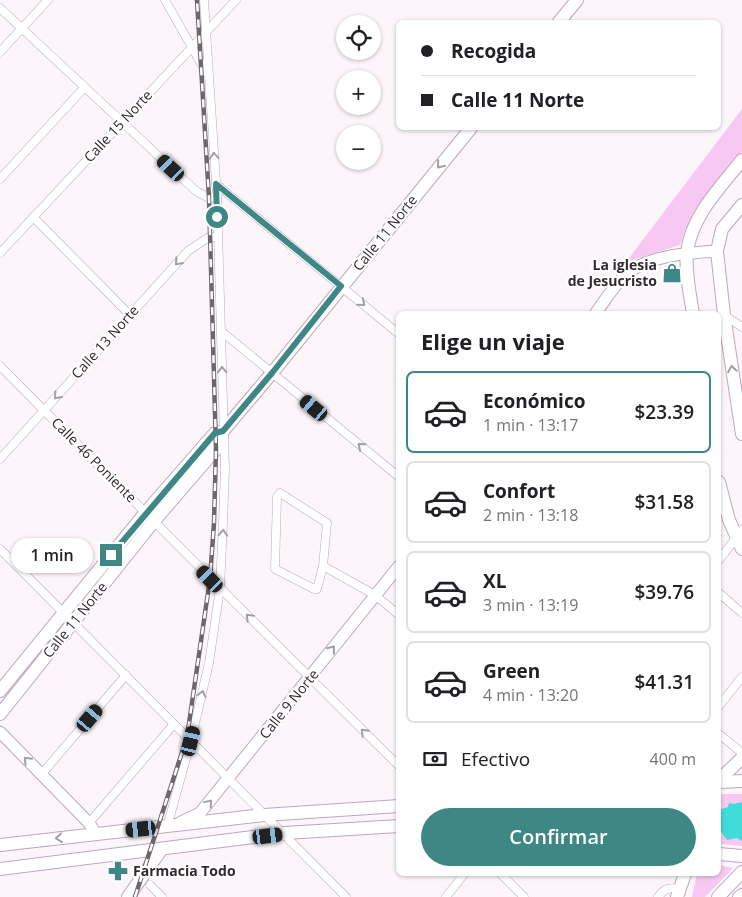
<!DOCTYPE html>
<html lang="es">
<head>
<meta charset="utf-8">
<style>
	:root { --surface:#fff; --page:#f6f6f6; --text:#202124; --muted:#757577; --line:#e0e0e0; --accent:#3e8785 }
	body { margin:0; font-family:"Open Sans",sans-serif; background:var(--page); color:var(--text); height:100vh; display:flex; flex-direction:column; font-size:19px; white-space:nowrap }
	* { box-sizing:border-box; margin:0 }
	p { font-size:16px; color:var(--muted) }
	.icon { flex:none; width:28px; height:28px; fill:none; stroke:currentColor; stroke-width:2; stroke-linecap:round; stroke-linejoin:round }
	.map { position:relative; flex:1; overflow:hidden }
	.details { position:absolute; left:396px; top:311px; width:325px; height:565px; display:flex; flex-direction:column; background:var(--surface); border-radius:8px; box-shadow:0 1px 4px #0004 }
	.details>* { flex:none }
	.guide { position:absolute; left:396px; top:20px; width:325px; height:110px; border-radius:8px; box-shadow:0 1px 4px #0004; display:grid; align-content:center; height:110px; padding:0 25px; background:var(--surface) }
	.buttons { position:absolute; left:336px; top:15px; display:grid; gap:10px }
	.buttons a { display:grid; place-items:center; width:45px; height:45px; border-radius:50%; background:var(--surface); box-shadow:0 1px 4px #0004; font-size:25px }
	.end { position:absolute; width:22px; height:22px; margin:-11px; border:6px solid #3e8785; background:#fff; box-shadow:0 0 0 2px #fff }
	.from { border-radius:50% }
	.bubble { position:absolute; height:35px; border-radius:18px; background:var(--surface); box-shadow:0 1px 4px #0004; font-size:16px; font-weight:600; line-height:35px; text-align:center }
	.car { position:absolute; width:15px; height:30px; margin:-15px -8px; border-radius:6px; box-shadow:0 0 4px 1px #0007; background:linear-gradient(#222 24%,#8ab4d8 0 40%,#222 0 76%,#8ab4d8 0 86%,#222 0) }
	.guide b { display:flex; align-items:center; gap:18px; height:48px; font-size:19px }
	.guide b+b { border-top:1px solid var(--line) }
	.guide i { width:12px; height:12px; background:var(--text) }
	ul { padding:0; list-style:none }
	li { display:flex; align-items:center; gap:15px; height:82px; margin:0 10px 8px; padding:0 15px; border:2px solid var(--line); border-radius:8px }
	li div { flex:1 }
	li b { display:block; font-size:19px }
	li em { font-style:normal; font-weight:600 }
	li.current { border-color:var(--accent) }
	li>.icon { width:45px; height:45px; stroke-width:1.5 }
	h2 { padding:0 25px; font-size:22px; line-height:60px }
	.pay { display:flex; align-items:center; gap:12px; height:55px; padding:0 25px; font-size:19px }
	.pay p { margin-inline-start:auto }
	.cta { display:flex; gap:10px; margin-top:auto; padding:10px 25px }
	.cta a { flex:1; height:58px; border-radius:30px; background:var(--accent); color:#fff; font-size:20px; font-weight:600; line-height:58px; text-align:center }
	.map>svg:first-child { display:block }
</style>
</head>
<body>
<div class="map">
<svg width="742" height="897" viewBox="0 0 742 897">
	<rect width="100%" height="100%" fill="#fcf6fb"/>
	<!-- green -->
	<g fill="#f7c9f2">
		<path d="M742,109V152L704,200L686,228L680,245L626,262Z"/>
		<path d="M719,794H742V846L719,844Z"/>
		<path d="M719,865L733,868L705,897H692L697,874H719Z"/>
	</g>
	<!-- water -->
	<path fill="#41dbda" d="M742,802V841L737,838L727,840L719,829V810L728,807L729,803L734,804Z"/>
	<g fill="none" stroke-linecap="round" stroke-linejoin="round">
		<defs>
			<g id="minor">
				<path d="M165,0L206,72"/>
				<path d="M0,8L196,191L209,198L217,197"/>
				<path d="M0,52L48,0"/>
				<path d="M0,179L84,88"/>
				<path d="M216,184L399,334"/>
				<path d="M33,217L130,315"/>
				<path d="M0,253L236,0"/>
				<path d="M724,315L742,327"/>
				<path d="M221,331L399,477"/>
				<path d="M0,366C133,500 265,634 399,766"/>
				<path d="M0,459L188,251L209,237H217"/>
				<path d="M280,493L327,523L323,566L317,589H314L275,569L277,497Z"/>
				<path d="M0,549L346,897"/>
				<path d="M719,560L742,530"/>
				<path d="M323,566L375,595L399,615"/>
				<path d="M719,593L742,613"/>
				<path d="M719,706L742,677"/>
				<path d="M719,734L742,753"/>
				<path d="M41,775L126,675"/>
				<path d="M89,823L174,724"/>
				<path d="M167,827L191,741L209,663L220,588L223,522L225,470L217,197L204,0"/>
				<path d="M501,874L524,897"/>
				<path d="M150,885L162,897"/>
				<path d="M446,897L464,874"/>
				<path d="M658,897C665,888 669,887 680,889"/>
			</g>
			<g id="secondary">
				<path d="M595,314C604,302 613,287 624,276C647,255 688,253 717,251"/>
				<path d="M0,732L89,823L96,834"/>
				<path d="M181,822L200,813L399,566"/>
			</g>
			<g id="primary">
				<path d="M559,22L577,0"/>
				<path d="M742,205L722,229L717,251L724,315L742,434"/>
				<path d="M693,314C690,294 685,272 687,252C692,215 720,188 742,160"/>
				<path d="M719,482L729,520L742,549"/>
				<path d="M0,691L146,512L215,433L223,431"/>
				<path d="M0,714L154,521L216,449L223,431L272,373L471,128"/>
				<path d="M719,780L742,758"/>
				<path d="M719,782L742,781"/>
				<path d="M0,845L264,815L399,806"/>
				<path d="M719,854L742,856"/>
				<path d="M0,869L285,833L399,826"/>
				<path d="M128,897L161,850"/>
				<path d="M677,897L685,874"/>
				<path d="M718,897L742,872"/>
				<path d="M739,897L742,895"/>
			</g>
		</defs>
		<!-- minor casing -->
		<use href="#minor" stroke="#bfa6bc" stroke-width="9"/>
		<!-- secondary casing -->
		<use href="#secondary" stroke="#bfa6bc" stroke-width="13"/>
		<!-- primary casing -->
		<use href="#primary" stroke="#bfa6bc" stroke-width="14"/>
		<!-- minor -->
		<use href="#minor" stroke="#fff" stroke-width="8"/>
		<!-- secondary -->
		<use href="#secondary" stroke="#fff" stroke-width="11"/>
		<!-- primary -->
		<use href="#primary" stroke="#fff" stroke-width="12"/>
		<defs>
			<path id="rail" d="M135,897L187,737L210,579L214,523L216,449L209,198L197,0"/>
		</defs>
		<!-- rail casing -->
		<use href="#rail" stroke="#6e666d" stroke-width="4.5"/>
		<!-- rail -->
		<use href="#rail" stroke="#fff" stroke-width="2.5" stroke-dasharray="8" stroke-linecap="butt"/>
	</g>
	<!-- one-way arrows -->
	<defs><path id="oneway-chevron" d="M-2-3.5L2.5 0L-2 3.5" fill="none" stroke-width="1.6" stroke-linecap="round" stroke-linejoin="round" transform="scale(1.25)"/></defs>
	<g stroke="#a39fa2">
		<use href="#oneway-chevron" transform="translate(214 156) rotate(-94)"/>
		<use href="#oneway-chevron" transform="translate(440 165) rotate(129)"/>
		<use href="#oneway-chevron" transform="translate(178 262) rotate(132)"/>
		<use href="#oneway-chevron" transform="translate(362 303) rotate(40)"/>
		<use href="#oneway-chevron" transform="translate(732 369) rotate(-99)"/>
		<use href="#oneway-chevron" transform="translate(222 370) rotate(-91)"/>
		<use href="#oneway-chevron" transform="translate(57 396) rotate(132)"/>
		<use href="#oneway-chevron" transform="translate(361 446) rotate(-140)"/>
		<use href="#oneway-chevron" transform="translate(223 533) rotate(-87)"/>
		<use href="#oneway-chevron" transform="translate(249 617) rotate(-135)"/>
		<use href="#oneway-chevron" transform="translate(332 649) rotate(-52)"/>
		<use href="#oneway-chevron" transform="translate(202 694) rotate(-77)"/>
		<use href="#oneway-chevron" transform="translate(364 732) rotate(-135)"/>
		<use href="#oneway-chevron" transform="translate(27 760) rotate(-133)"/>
		<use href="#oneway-chevron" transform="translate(209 803) rotate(-50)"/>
		<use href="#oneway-chevron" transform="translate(59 838) rotate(174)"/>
	</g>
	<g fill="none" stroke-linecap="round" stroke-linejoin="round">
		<!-- route -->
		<path stroke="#3e8785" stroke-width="6" d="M111,555L215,433L223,431L272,373L341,286L216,184L217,217"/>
	</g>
	<!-- icons -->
	<defs>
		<symbol id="shop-bare" viewBox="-9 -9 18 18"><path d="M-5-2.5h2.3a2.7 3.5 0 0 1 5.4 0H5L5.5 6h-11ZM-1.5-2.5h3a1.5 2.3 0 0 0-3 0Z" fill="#3e8785" stroke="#fff" stroke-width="2.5" paint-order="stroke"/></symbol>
		<symbol id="pharmacy-bare" viewBox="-9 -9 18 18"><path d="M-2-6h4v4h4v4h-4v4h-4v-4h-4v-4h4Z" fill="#3e8785" stroke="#fff" stroke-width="2.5" paint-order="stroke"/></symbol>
	</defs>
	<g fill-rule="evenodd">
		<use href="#shop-bare" x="658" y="259" width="28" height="28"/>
		<use href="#pharmacy-bare" x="104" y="857" width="28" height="28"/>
	</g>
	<g text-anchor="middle" stroke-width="4.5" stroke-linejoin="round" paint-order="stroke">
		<!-- street labels -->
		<g font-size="14" fill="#322931" stroke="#fff">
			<text transform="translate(118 126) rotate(-47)" y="5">Calle 15 Norte</text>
			<text transform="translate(385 233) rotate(-51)" y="5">Calle 11 Norte</text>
			<text transform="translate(105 342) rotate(-48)" y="5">Calle 13 Norte</text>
			<text transform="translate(94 460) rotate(45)" y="5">Calle 46 Poniente</text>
			<text transform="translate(75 620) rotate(-51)" y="5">Calle 11 Norte</text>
			<text transform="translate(289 704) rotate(-51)" y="5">Calle 9 Norte</text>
		</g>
		<!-- poi labels -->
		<g font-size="14" font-weight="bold" fill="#322931" stroke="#fff" text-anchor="end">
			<text x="657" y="270">La iglesia<tspan x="657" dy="16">de Jesucristo</tspan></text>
			<text x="133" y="876" text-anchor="start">Farmacia Todo</text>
		</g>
	</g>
</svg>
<div class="buttons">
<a><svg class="icon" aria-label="locate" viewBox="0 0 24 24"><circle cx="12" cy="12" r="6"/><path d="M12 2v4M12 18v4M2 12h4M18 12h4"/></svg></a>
<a>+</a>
<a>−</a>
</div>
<i class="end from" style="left:217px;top:217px"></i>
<i class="end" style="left:111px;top:555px"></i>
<div class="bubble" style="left:11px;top:538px;width:82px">1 min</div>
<i class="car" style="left:171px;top:168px;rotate:313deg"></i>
<i class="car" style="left:314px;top:408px;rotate:310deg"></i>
<i class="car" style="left:210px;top:579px;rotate:316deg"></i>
<i class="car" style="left:90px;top:718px;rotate:40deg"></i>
<i class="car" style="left:191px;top:741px;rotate:13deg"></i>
<i class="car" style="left:141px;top:829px;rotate:264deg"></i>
<i class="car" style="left:268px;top:836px;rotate:83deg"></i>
<div class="guide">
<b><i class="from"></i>Recogida</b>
<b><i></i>Calle 11 Norte</b>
</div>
<section class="details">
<h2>Elige un viaje</h2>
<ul>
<li class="current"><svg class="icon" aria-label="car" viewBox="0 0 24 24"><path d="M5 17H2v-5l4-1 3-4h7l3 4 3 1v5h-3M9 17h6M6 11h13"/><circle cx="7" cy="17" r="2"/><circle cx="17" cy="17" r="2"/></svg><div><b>Económico</b><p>1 min · 13:17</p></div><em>$23.39</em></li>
<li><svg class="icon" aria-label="car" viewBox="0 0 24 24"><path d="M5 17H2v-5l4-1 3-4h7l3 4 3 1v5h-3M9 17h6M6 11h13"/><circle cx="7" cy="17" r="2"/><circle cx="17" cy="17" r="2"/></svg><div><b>Confort</b><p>2 min · 13:18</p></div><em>$31.58</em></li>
<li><svg class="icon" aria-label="car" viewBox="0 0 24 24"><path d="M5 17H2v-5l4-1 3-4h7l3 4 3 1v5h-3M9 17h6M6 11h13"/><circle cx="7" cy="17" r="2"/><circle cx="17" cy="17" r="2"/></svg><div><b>XL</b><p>3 min · 13:19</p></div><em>$39.76</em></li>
<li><svg class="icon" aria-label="car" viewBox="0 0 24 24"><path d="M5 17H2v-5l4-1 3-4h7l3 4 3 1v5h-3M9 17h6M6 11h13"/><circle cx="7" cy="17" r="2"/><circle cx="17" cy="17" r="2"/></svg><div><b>Green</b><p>4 min · 13:20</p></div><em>$41.31</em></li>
</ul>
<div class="pay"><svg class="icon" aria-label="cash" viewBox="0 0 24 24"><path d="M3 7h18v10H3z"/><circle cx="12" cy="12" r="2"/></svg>Efectivo<p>400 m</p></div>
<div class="cta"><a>Confirmar</a></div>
</section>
</div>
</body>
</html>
